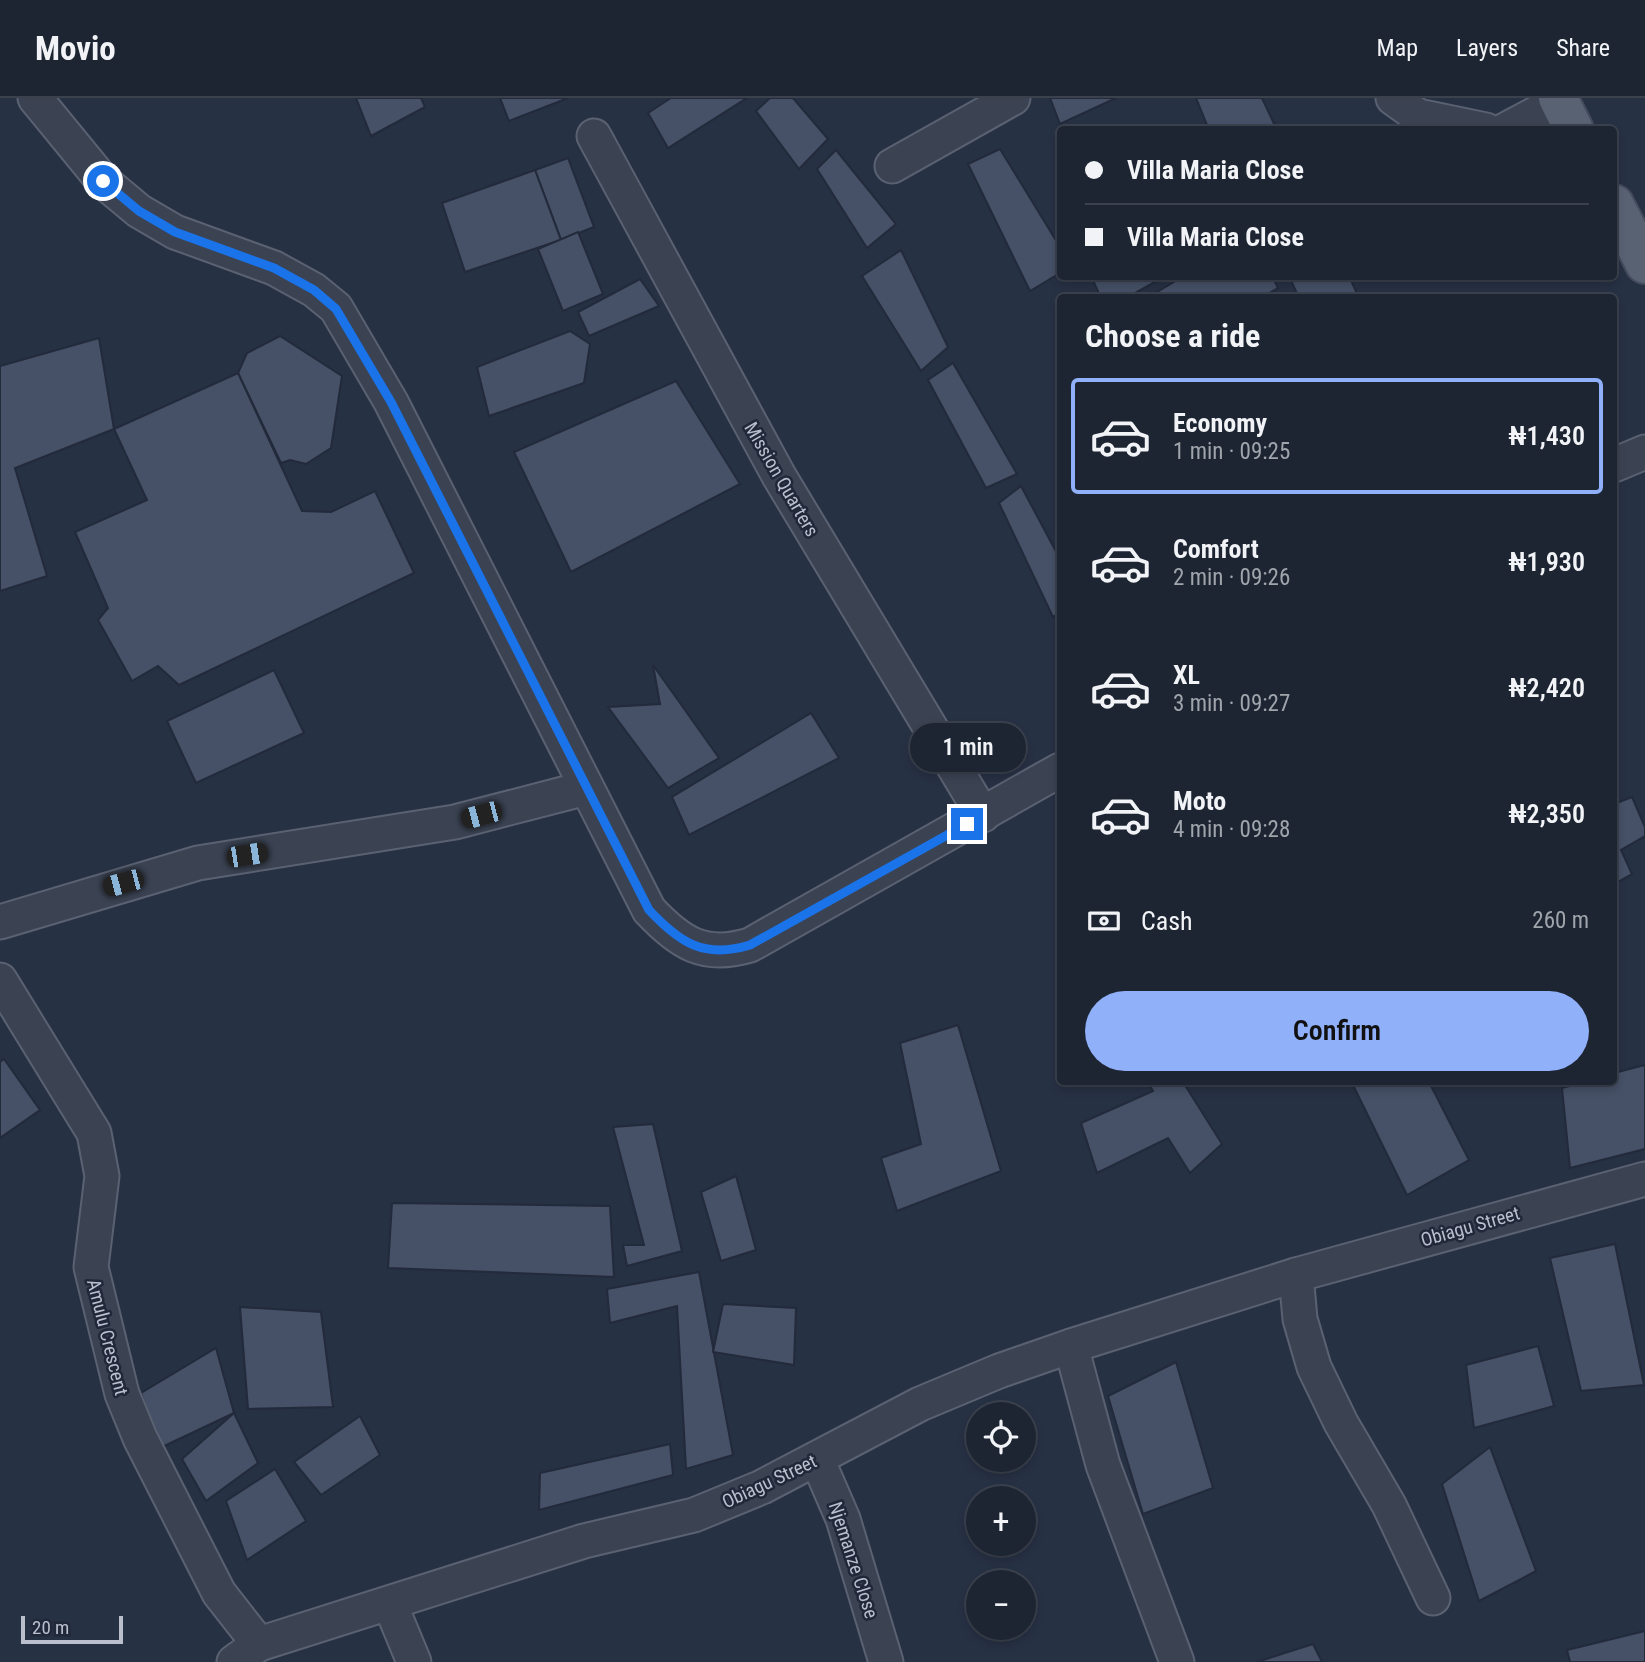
<!DOCTYPE html>
<html lang="en">
<head>
<meta charset="utf-8">
<style>
	:root { --surface:#1d2533; --page:#2a313f; --text:#f1f3f6; --muted:#a0a5ac; --line:#3b424e; --accent:#91b0fa }
	body { margin:0; font-family:"Roboto Condensed",sans-serif; background:var(--page); color:var(--text); height:100vh; display:flex; flex-direction:column; font-size:26px; white-space:nowrap }
	* { box-sizing:border-box; margin:0 }
	p { font-size:23px; color:var(--muted) }
	.icon { flex:none; width:38px; height:38px; fill:none; stroke:currentColor; stroke-width:2; stroke-linecap:round; stroke-linejoin:round }
	.map { position:relative; flex:1; overflow:hidden }
	.drawer { position:absolute; left:1057px; top:196px; width:560px; height:791px; display:flex; flex-direction:column; background:var(--surface); border-radius:7px; box-shadow:0 4px 10px #0003,0 0 0 2px var(--line) }
	.drawer>* { flex:none }
	.guide { position:absolute; left:1057px; top:28px; width:560px; height:154px; border-radius:7px; box-shadow:0 4px 10px #0003,0 0 0 2px var(--line); display:grid; align-content:center; height:154px; padding:0 28px; background:var(--surface) }
	.fabs { position:absolute; left:966px; top:1304px; display:grid; gap:14px }
	.fabs a { display:grid; place-items:center; width:70px; height:70px; border-radius:50%; background:var(--surface); box-shadow:0 4px 10px #0003,0 0 0 2px var(--line); font-size:35px }
	.scale { position:absolute; left:21px; bottom:18px; width:102px; box-sizing:border-box; padding-left:7px; border:4px solid #b9bfcd; border-top:0; font-size:19px; line-height:24px; white-space:nowrap; color:#b9bfcd; -webkit-text-stroke:5px #202839; paint-order:stroke }
	.end { position:absolute; width:32px; height:32px; margin:-16px; border:9px solid #1a73e8; background:#fff; box-shadow:0 0 0 4px #fff }
	.from { border-radius:50% }
	.bubble { position:absolute; height:49px; border-radius:24px; background:var(--surface); box-shadow:0 4px 10px #0003,0 0 0 2px var(--line); font-size:23px; font-weight:600; line-height:49px; text-align:center }
	.car { position:absolute; width:21px; height:42px; margin:-21px -10px; border-radius:9px; box-shadow:0 0 5px 2px #0007; background:linear-gradient(#222 24%,#8ab4d8 0 40%,#222 0 76%,#8ab4d8 0 86%,#222 0) }
	.guide b { display:flex; align-items:center; gap:24px; height:66px; font-size:26px }
	.guide b+b { border-top:2px solid var(--line) }
	.guide i { width:18px; height:18px; background:var(--text) }
	ul { padding:0; list-style:none }
	li { display:flex; align-items:center; gap:21px; height:116px; margin:0 14px 10px; padding:0 14px; border:4px solid transparent; border-radius:7px }
	li div { flex:1 }
	li b { display:block; font-size:26px }
	li em { font-style:normal; font-weight:600 }
	li.active { border-color:var(--accent) }
	li>.icon { width:63px; height:63px; stroke-width:1.5 }
	h2 { padding:0 28px; font-size:32px; line-height:84px }
	.pay { display:flex; align-items:center; gap:18px; height:77px; padding:0 28px; font-size:26px }
	.pay p { margin-inline-start:auto }
	.action { display:flex; gap:14px; margin-top:auto; padding:14px 28px }
	.action a { flex:1; height:80px; border-radius:42px; background:var(--accent); color:#111; font-size:28px; font-weight:600; line-height:80px; text-align:center }
	header { display:flex; align-items:center; gap:42px; box-sizing:border-box; height:98px; padding:0 35px; background:var(--surface); border-bottom:2px solid var(--line) }
	header strong { font-size:33px }
	nav { display:flex; gap:38px; margin-inline-start:auto; font-size:24px }
	.map>svg:first-child { display:block }
</style>
</head>
<body>
<header>
<strong>Movio</strong>
<nav><a>Map</a><a>Layers</a><a>Share</a></nav>
</header>
<div class="map">
<svg width="1645" height="1564" viewBox="0 0 1645 1564">
	<rect width="100%" height="100%" fill="#273144"/>
	<!-- building -->
	<g fill="#465066" stroke="#222a3b" stroke-width="2">
		<path d="M356,0H421L425,9L371,38Z"/>
		<path d="M500,0H568L509,23Z"/>
		<path d="M671,0H747L668,50L648,15Z"/>
		<path d="M770,0H793L828,41L799,71L756,13Z"/>
		<path d="M1050,0H1116L1060,26Z"/>
		<path d="M1196,0H1262L1277,32H1209Z"/>
		<path d="M1000,51L1060,149V175L1030,193L968,66Z"/>
		<path d="M836,52L896,126L867,150L817,71Z"/>
		<path d="M568,60L594,129L561,142L535,72Z"/>
		<path d="M535,72L561,142L465,174L442,105Z"/>
		<path d="M578,134L603,196L563,213L538,151Z"/>
		<path d="M901,152L948,249L921,273L862,178Z"/>
		<path d="M1091,178H1166L1126,200H1101Z"/>
		<path d="M1184,178H1272L1278,190L1261,200H1147Z"/>
		<path d="M1289,178H1349L1359,200H1299Z"/>
		<path d="M640,181L659,208L589,238L578,214Z"/>
		<path d="M570,233L590,246L584,285L489,318L477,269Z"/>
		<path d="M280,238L342,278L331,350L306,366L290,362L281,365L238,275L247,255Z"/>
		<path d="M99,240L114,331L15,370L47,478L0,493V268Z"/>
		<path d="M953,265L1017,376L986,390L928,282Z"/>
		<path d="M238,275L302,413L331,414L375,393L414,475L179,587L158,568L132,583L98,522L108,510L75,434L147,402L114,331Z"/>
		<path d="M676,283L740,386L571,474L514,354Z"/>
		<path d="M1021,388L1060,461V514L1053,519L999,405Z"/>
		<path d="M653,567L719,660L668,690L608,609L660,606Z"/>
		<path d="M274,572L304,635L196,685L167,623Z"/>
		<path d="M811,615L839,660L689,737L672,699Z"/>
		<path d="M1632,699L1645,729V738L1621,752L1632,776L1614,786V706Z"/>
		<path d="M958,927L1001,1073L897,1113L881,1060L921,1046L900,945Z"/>
		<path d="M4,961L40,1012L0,1040V964Z"/>
		<path d="M1645,967V1051L1570,1070L1562,990L1584,984H1614V975Z"/>
		<path d="M1148,984H1183L1222,1046L1190,1075L1168,1040L1097,1075L1081,1025L1153,993Z"/>
		<path d="M1355,984H1429L1469,1062L1407,1097L1352,985Z"/>
		<path d="M653,1026L682,1153L627,1168L623,1147H644L613,1029Z"/>
		<path d="M736,1078L756,1152L721,1163L701,1094Z"/>
		<path d="M392,1105L610,1108L614,1179L388,1170Z"/>
		<path d="M1615,1146L1644,1287L1581,1293L1550,1160Z"/>
		<path d="M699,1174L733,1357L686,1371L677,1208L610,1225L607,1191Z"/>
		<path d="M723,1206L796,1210L794,1267L713,1254Z"/>
		<path d="M240,1209L321,1214L333,1309L248,1311Z"/>
		<path d="M1538,1248L1554,1308L1474,1330L1466,1267Z"/>
		<path d="M216,1250L234,1315L160,1350L141,1295Z"/>
		<path d="M1176,1264L1213,1390L1143,1416L1108,1298Z"/>
		<path d="M234,1315L258,1365L206,1403L182,1361Z"/>
		<path d="M360,1318L380,1357L321,1397L294,1364Z"/>
		<path d="M670,1346L673,1377L539,1412L540,1375Z"/>
		<path d="M1490,1349L1536,1473L1479,1503L1442,1386Z"/>
		<path d="M275,1371L306,1423L247,1462L226,1403Z"/>
		<path d="M1645,1533V1564H1570L1567,1552Z"/>
		<path d="M1313,1546L1322,1564H1257Z"/>
	</g>
	<g fill="none" stroke-linecap="round" stroke-linejoin="round">
		<defs>
			<g id="minor">
				<path d="M35,0L103,83L139,113L175,134L274,170L314,192L336,210L391,304L649,812C680,845 704,861 750,847L1060,672"/>
				<path d="M1393,0L1418,18L1486,32"/>
				<path d="M1505,32L1560,3"/>
				<path d="M594,38L779,378L983,717"/>
				<path d="M892,68L1013,0"/>
				<path d="M1614,367L1645,354"/>
				<path d="M0,824L198,765L455,724L586,690"/>
				<path d="M0,882L94,1035L102,1078L91,1169L122,1296L140,1340L219,1495L259,1546"/>
				<path d="M1296,1177L1300,1221L1314,1269L1341,1325L1389,1407L1433,1500"/>
				<path d="M1071,1248L1103,1367L1177,1564"/>
				<path d="M817,1361L843,1421L886,1564"/>
				<path d="M390,1506L414,1564"/>
				<path d="M234,1564L259,1546L584,1443L694,1417L762,1389L920,1306L999,1273L1071,1248L1296,1177L1645,1081"/>
			</g>
			<g id="primary">
				<path d="M1558,0L1574,32"/>
				<path d="M1614,106L1645,166"/>
			</g>
		</defs>
		<!-- minor casing -->
		<use href="#minor" stroke="#5a6171" stroke-width="37"/>
		<!-- primary casing -->
		<use href="#primary" stroke="#454c5d" stroke-width="42"/>
		<!-- minor -->
		<use href="#minor" stroke="#3b4353" stroke-width="33"/>
		<!-- primary -->
		<use href="#primary" stroke="#596273" stroke-width="38"/>
	</g>
	<g fill="none" stroke-linecap="round" stroke-linejoin="round">
		<!-- route -->
		<path stroke="#1a73e8" stroke-width="9" d="M103,83L139,113L175,134L274,170L314,192L336,211L391,304L649,812C680,845 704,861 750,847L967,726"/>
	</g>
	<g text-anchor="middle" stroke-width="5" stroke-linejoin="round" paint-order="stroke">
		<!-- street labels -->
		<g font-size="19" fill="#b9bfcd" stroke="#202839">
			<text transform="translate(782 381) rotate(60)" y="7">Mission Quarters</text>
			<text transform="translate(1470 1128) rotate(-16)" y="7">Obiagu Street</text>
			<text transform="translate(108 1239) rotate(76)" y="7">Amulu Crescent</text>
			<text transform="translate(769 1383) rotate(-25)" y="7">Obiagu Street</text>
			<text transform="translate(854 1462) rotate(72)" y="7">Njemanze Close</text>
		</g>
	</g>
</svg>
<div class="fabs">
<a><svg class="icon" aria-label="locate" viewBox="0 0 24 24"><circle cx="12" cy="12" r="6"/><path d="M12 2v4M12 18v4M2 12h4M18 12h4"/></svg></a>
<a>+</a>
<a>−</a>
</div>
<div class="scale">20 m</div>
<i class="end from" style="left:103px;top:83px"></i>
<i class="end" style="left:967px;top:726px"></i>
<div class="bubble" style="left:910px;top:625px;width:116px">1 min</div>
<i class="car" style="left:481px;top:717px;rotate:255deg"></i>
<i class="car" style="left:247px;top:757px;rotate:81deg"></i>
<i class="car" style="left:123px;top:785px;rotate:255deg"></i>
<div class="guide">
<b><i class="from"></i>Villa Maria Close</b>
<b><i></i>Villa Maria Close</b>
</div>
<section class="drawer">
<h2>Choose a ride</h2>
<ul>
<li class="active"><svg class="icon" aria-label="car" viewBox="0 0 24 24"><path d="M5 17H2v-5l4-1 3-4h7l3 4 3 1v5h-3M9 17h6M6 11h13"/><circle cx="7" cy="17" r="2"/><circle cx="17" cy="17" r="2"/></svg><div><b>Economy</b><p>1 min · 09:25</p></div><em>₦1,430</em></li>
<li><svg class="icon" aria-label="car" viewBox="0 0 24 24"><path d="M5 17H2v-5l4-1 3-4h7l3 4 3 1v5h-3M9 17h6M6 11h13"/><circle cx="7" cy="17" r="2"/><circle cx="17" cy="17" r="2"/></svg><div><b>Comfort</b><p>2 min · 09:26</p></div><em>₦1,930</em></li>
<li><svg class="icon" aria-label="car" viewBox="0 0 24 24"><path d="M5 17H2v-5l4-1 3-4h7l3 4 3 1v5h-3M9 17h6M6 11h13"/><circle cx="7" cy="17" r="2"/><circle cx="17" cy="17" r="2"/></svg><div><b>XL</b><p>3 min · 09:27</p></div><em>₦2,420</em></li>
<li><svg class="icon" aria-label="car" viewBox="0 0 24 24"><path d="M5 17H2v-5l4-1 3-4h7l3 4 3 1v5h-3M9 17h6M6 11h13"/><circle cx="7" cy="17" r="2"/><circle cx="17" cy="17" r="2"/></svg><div><b>Moto</b><p>4 min · 09:28</p></div><em>₦2,350</em></li>
</ul>
<div class="pay"><svg class="icon" aria-label="cash" viewBox="0 0 24 24"><path d="M3 7h18v10H3z"/><circle cx="12" cy="12" r="2"/></svg>Cash<p>260 m</p></div>
<div class="action"><a>Confirm</a></div>
</section>
</div>
</body>
</html>
